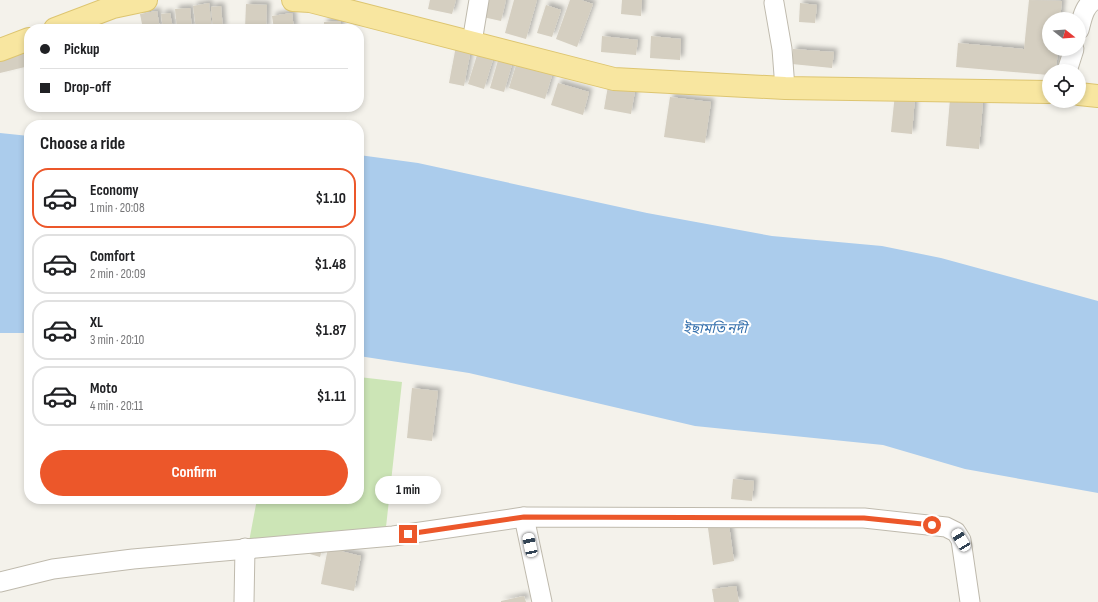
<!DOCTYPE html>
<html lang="en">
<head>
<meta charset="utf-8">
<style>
	:root { --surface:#fff; --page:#f2f2f2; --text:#202124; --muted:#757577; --line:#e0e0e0; --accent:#ec572a }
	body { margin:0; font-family:"Sofia Sans Condensed","Noto Sans Bengali",sans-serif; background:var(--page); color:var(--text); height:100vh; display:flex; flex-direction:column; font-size:15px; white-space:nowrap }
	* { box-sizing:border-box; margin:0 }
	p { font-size:13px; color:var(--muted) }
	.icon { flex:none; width:22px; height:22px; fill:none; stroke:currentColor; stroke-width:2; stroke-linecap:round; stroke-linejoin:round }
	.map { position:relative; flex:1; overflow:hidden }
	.sheet { position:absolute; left:24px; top:120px; width:340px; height:384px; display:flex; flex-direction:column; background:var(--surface); border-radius:16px; box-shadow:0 2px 6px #0003 }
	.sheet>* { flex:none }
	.banner { position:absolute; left:24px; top:24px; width:340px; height:88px; border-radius:16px; box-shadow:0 2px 6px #0003; display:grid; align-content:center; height:88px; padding:0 16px; background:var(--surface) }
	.needle { width:26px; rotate:107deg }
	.tools { position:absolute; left:1042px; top:12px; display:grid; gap:8px }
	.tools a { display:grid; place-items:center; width:44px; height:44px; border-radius:50%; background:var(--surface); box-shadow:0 2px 6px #0003; font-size:20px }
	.end { position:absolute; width:18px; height:18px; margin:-9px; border:5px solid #ec572a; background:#fff; box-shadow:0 0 0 2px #fff }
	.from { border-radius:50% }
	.bubble { position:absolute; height:28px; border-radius:14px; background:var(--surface); box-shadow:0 2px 6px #0003; font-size:13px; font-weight:700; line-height:28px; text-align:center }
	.car { position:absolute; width:12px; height:24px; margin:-12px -6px; border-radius:5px; box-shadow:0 0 3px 1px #0007; background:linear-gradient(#fff 24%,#345 0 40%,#fff 0 76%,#345 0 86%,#fff 0) }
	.banner b { display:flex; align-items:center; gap:14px; height:38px; font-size:15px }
	.banner b+b { border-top:1px solid var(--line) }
	.banner i { width:10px; height:10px; background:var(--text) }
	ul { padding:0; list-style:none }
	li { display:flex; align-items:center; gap:12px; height:60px; margin:0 8px 6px; padding:0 8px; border:2px solid var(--line); border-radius:16px }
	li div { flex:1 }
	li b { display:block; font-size:15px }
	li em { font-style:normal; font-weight:700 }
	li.active { border-color:var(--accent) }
	li>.icon { width:36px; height:36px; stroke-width:1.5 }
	h2 { padding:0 16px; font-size:18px; line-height:48px }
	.cta { display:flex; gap:8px; margin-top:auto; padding:8px 16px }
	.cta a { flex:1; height:46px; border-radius:24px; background:var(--accent); color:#fff; font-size:16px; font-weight:700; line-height:46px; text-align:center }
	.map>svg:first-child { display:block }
</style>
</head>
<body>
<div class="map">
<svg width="1098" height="602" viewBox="0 0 1098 602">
	<defs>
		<filter id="shadow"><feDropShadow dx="3.5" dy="-3.5" stdDeviation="2" flood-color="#0004"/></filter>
	</defs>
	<rect width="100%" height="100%" fill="#f4f2eb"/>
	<!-- green -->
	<path fill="#cce5b6" d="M359,377L402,382L386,527L248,547L257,499H359Z"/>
	<!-- water -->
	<g fill="#abccec">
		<path d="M0,133L29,136V333H0Z"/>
		<path d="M359,155L418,163L647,213L772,236L882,246L941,258L1098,301V493L965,469L883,445L695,426L469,373L359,356Z"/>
	</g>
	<!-- building -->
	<g fill="#d5cfc1" filter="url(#shadow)">
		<path d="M430,0H456L452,14L428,9Z"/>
		<path d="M487,0H506L501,21L483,17Z"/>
		<path d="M514,0H537L526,39L505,33Z"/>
		<path d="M570,0H581L593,4L577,47L556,39Z"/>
		<path d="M622,0H642L641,16L621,14Z"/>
		<path d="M1029,0L1062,1L1060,19H1049V49H1058L1056,71H1049V75L956,67L958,43L1024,49Z"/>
		<path d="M209,3L212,29H196L193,6Z"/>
		<path d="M800,3L817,5L815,23L799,22Z"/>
		<path d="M246,4L267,5L266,29H245Z"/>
		<path d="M546,5L561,10L552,37L537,33Z"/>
		<path d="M221,6L223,29H213L211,7Z"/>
		<path d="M190,8L192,29H177L175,9Z"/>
		<path d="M157,11L160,29H143L140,14Z"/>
		<path d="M170,13L173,29H163L161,14Z"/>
		<path d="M292,13L294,29H274L272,16Z"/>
		<path d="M341,21V29H324V22Z"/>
		<path d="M602,36L638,40L636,55L601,52Z"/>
		<path d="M651,36L681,39L680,60L650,58Z"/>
		<path d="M456,46L471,49L464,86L449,83Z"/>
		<path d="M793,49L834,52L832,68L792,64Z"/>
		<path d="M478,52L494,56L484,89L468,84Z"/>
		<path d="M28,53L29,66L0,73V61Z"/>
		<path d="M499,57L513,61L504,92L490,88Z"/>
		<path d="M517,62L553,72L545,99L509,88Z"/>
		<path d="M558,83L589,92L583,115L551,105Z"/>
		<path d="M608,86L635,91L631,114L604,109Z"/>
		<path d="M895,94L915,96L912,134L891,132Z"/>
		<path d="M670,97L711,102L705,143L664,137Z"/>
		<path d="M950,99L983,102L979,149L946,146Z"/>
		<path d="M412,388L438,391L432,441L407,438Z"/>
		<path d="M733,479L754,481L752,501L731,499Z"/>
		<path d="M729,525L734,561L713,565L708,528Z"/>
		<path d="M312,544L323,547L320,557L310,554Z"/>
		<path d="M328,548L361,556L354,591L321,584Z"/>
		<path d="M736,586L739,602H714L712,589Z"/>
		<path d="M524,596L526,602H501V601Z"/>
	</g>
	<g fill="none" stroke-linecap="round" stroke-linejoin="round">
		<defs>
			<g id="minor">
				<path d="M774,3L782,49L785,88"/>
				<path d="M1079,30C1082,19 1084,5 1095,0"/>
				<path d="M472,42L479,0"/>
				<path d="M1067,71L1074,49"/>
				<path d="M524,517L542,602"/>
				<path d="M0,582L53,569L133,559L393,536L524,517L864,518L946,527L956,532L961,540L970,602"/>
				<path d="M244,602L245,548"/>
			</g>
			<g id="primary">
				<path d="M293,0L310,1L614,79L785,88L1049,92"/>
				<path d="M55,29L113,7L146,0"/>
				<path d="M0,50L29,39"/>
				<path d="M1079,94L1098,96"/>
			</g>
		</defs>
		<!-- minor casing -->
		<use href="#minor" stroke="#bfbaad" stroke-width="21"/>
		<!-- primary casing -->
		<use href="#primary" stroke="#ddc570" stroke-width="24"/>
		<!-- minor -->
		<use href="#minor" stroke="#fff" stroke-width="19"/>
		<!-- primary -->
		<use href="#primary" stroke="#f8e6a0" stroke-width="22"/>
	</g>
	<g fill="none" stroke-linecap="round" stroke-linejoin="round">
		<!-- route -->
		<path stroke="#ec572a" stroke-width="5" d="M408,534L524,517L864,518L932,525"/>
	</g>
	<g text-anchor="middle" stroke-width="4" stroke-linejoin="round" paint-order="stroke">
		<!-- water labels -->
		<g font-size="14" font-style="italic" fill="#3872ae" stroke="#fff">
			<text x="715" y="333">ইছামতি নদী</text>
		</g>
	</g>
</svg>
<div class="tools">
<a><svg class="needle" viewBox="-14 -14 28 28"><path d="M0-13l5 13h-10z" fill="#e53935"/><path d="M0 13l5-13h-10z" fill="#757577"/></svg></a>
<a><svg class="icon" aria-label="locate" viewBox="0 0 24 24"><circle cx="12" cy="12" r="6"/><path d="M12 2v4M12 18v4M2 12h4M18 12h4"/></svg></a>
</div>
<i class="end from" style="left:932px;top:525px"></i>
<i class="end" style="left:408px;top:534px"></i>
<div class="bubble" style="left:375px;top:476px;width:66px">1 min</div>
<i class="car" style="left:961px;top:540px;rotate:329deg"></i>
<i class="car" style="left:530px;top:545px;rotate:348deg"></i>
<div class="banner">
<b><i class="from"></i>Pickup</b>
<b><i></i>Drop-off</b>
</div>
<section class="sheet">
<h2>Choose a ride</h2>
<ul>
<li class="active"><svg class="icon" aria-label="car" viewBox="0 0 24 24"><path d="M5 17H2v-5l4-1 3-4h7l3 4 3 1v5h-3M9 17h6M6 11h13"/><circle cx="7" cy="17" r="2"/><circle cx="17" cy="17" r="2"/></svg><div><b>Economy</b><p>1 min · 20:08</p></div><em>$1.10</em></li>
<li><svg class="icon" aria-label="car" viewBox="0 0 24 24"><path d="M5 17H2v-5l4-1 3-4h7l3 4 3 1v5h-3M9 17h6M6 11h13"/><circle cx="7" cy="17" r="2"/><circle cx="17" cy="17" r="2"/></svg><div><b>Comfort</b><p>2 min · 20:09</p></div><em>$1.48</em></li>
<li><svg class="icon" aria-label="car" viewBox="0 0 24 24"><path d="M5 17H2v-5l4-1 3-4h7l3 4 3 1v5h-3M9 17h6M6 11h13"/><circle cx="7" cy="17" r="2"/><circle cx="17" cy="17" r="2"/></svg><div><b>XL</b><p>3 min · 20:10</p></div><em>$1.87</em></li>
<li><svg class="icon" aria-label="car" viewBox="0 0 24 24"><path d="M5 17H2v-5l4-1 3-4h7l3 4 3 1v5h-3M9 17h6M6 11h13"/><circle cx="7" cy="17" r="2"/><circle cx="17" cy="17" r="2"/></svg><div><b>Moto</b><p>4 min · 20:11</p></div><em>$1.11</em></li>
</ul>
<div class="cta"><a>Confirm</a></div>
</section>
</div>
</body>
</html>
